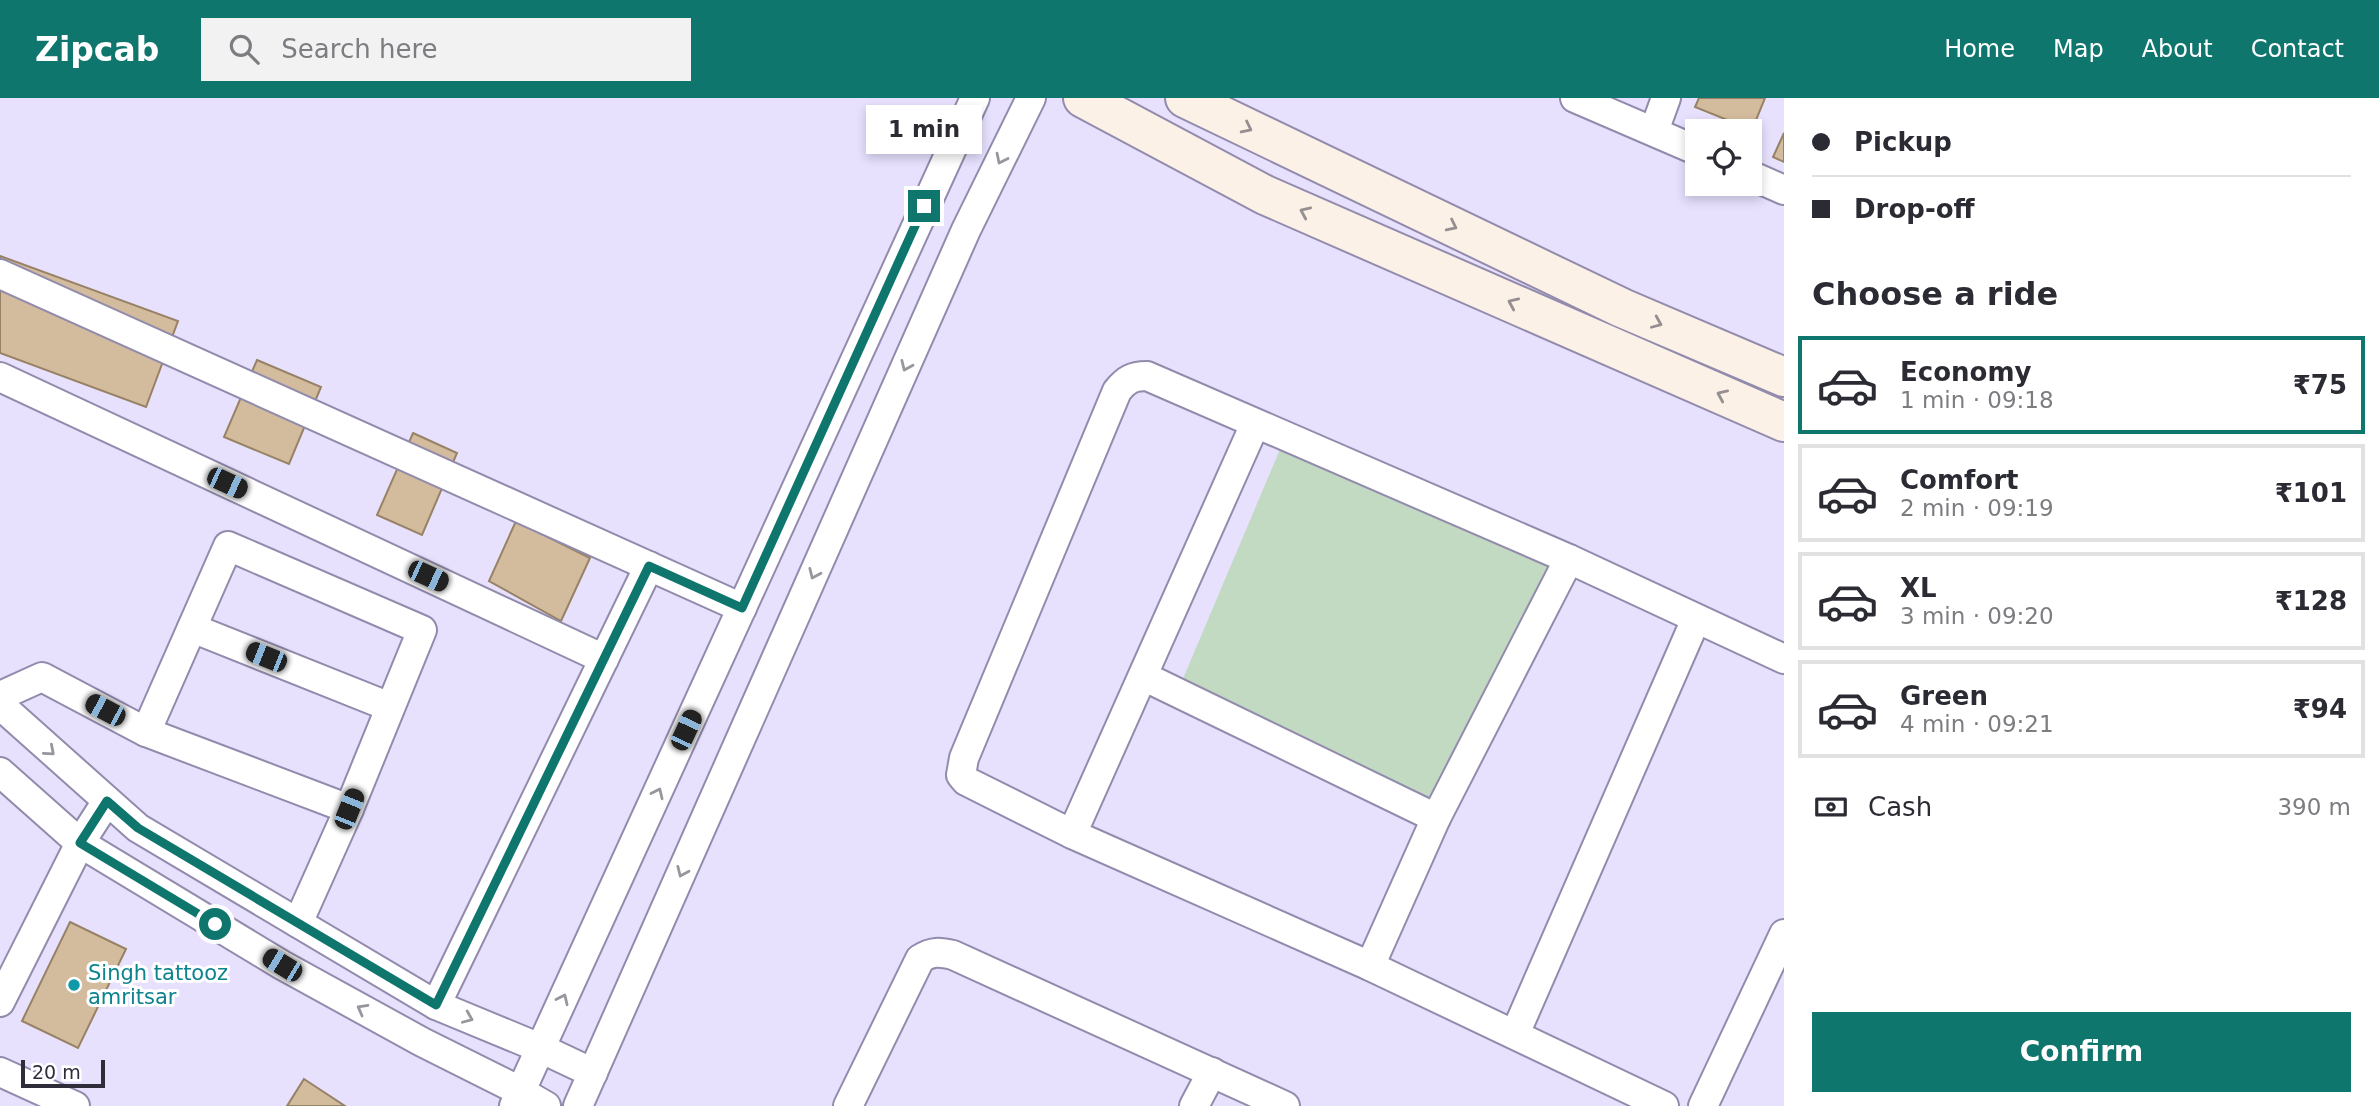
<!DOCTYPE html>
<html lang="en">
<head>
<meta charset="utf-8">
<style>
	:root { --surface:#fff; --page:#f2f2f3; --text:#2b2b33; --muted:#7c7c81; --line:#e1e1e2; --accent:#0f766e }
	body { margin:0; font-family:"DejaVu Sans",sans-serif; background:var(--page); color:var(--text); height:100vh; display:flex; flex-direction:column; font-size:26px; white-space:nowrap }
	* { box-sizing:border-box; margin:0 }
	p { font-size:23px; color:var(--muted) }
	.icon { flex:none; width:38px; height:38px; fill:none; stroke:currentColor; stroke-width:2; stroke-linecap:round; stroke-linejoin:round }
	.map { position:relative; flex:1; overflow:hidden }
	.drawer { display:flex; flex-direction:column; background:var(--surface); width:595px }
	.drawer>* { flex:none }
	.top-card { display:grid; align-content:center; height:154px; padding:0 28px; background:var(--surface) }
	.tools { position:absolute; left:1685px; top:21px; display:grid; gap:14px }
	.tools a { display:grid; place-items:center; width:77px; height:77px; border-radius:0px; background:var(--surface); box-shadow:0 4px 10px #0003; font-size:35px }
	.scale { position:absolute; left:21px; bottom:18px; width:84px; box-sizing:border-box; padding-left:7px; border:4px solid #302d3b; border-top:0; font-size:19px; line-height:24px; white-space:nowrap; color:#302d3b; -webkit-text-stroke:5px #fff; paint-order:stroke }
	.end { position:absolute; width:32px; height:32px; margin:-16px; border:9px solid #0f766e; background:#fff; box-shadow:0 0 0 4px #fff }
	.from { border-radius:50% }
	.bubble { position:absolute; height:49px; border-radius:0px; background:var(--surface); box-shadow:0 4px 10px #0003; font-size:23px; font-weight:700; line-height:49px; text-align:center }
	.car { position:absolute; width:21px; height:42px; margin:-21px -10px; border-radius:9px; box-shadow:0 0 5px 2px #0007; background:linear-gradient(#222 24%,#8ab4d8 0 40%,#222 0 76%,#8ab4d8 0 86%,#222 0) }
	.top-card b { display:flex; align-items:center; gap:24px; height:66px; font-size:26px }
	.top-card b+b { border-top:2px solid var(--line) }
	.top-card i { width:18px; height:18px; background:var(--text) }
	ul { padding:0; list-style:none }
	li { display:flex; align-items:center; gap:21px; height:98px; margin:0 14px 10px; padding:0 14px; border:4px solid var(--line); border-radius:0px }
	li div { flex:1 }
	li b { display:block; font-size:26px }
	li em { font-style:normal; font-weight:700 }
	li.current { border-color:var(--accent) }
	li>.icon { width:63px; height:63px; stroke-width:1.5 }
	h2 { padding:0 28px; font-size:32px; line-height:84px }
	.pay { display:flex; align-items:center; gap:18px; height:77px; padding:0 28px; font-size:26px }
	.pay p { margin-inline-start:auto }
	.action { display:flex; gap:14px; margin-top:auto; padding:14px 28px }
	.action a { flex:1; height:80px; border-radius:0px; background:var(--accent); color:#fff; font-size:28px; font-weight:700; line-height:80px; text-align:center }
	header { display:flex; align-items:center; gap:42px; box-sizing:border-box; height:98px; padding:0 35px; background:var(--accent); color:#fff }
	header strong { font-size:33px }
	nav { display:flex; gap:38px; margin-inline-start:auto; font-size:24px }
	.search { width:490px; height:63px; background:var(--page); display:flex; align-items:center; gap:18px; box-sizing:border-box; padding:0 24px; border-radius:0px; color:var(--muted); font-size:26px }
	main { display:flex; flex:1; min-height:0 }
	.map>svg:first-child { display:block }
</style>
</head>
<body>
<header>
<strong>Zipcab</strong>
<div class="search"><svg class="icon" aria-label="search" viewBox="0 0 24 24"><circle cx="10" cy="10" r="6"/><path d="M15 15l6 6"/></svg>Search here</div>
<nav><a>Home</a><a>Map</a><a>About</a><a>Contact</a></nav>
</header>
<main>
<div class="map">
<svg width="1784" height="1008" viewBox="0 0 1784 1008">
	<rect width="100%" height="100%" fill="#e7e1fe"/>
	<!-- park -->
	<path fill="#c2d9c2" d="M1281,349L1549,467L1427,706L1182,583Z"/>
	<!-- building -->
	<g fill="#d3bc9d" stroke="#988265" stroke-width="2">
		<path d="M1699,0H1765L1752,32L1695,9Z"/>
		<path d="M1784,35V64L1773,59Z"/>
		<path d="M0,158L178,223L146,309L0,255Z"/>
		<path d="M257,262L321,289L289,366L224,339Z"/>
		<path d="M413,335L457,355L422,437L377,417Z"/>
		<path d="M516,423L590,460L561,523L489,483Z"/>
		<path d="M70,824L126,851L78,950L22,923Z"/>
		<path d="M304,981L345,1008H287Z"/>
	</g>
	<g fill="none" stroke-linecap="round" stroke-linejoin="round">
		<defs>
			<g id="street">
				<path d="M1575,0L1698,53"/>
				<path d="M1654,33L1666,0"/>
				<path d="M1750,77L1784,92"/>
				<path d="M0,176L742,510"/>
				<path d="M0,279L604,561"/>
				<path d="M192,530L390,609"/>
				<path d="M1143,578L1436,720"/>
				<path d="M0,598L42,579L146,634L228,448L422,532L349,711L298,825"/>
				<path d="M0,607L138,730L436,907L540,950L593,975"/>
				<path d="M146,634L349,711"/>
				<path d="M0,674L80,745L282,867L422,944L520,993L546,1008"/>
				<path d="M1072,736L1255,326"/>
				<path d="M1370,868L1436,720L1569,461"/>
				<path d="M0,904L80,745L107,703"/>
				<path d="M436,907L649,468"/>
				<path d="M1515,936L1696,521"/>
				<path d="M0,974L75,1008"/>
				<path d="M514,1008L975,0"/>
				<path d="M578,1008L966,132L1031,0"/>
				<path d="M848,1008L920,861C932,853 940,854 953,857L1285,1008"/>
				<path d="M1194,1008L1212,974"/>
				<path d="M1664,1008L1370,868L1072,736L966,683L961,677L964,660L1117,293C1126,282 1132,278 1147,278L1569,461L1784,561"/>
				<path d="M1703,1008L1784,836"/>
			</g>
			<g id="secondary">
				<path d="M1083,0L1265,97L1784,324"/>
				<path d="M1185,0L1622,210L1784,279"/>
			</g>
		</defs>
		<!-- street casing -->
		<use href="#street" stroke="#928bac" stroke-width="32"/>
		<!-- secondary casing -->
		<use href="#secondary" stroke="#928bac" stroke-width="42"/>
		<!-- street -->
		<use href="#street" stroke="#fff" stroke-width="28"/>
		<!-- secondary -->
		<use href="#secondary" stroke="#fcf1e7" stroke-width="38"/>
	</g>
	<!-- one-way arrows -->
	<defs><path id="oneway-chevron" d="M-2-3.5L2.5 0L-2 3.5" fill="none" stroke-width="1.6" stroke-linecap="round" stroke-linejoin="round" transform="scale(1.75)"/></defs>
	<g stroke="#968f91">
		<use href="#oneway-chevron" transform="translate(1247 30) rotate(26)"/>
		<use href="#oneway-chevron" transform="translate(1305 114) rotate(-156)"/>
		<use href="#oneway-chevron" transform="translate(1452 128) rotate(26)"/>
		<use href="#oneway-chevron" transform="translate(1513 205) rotate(-156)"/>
		<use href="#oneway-chevron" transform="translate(1657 225) rotate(23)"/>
		<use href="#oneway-chevron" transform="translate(1722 297) rotate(-156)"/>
	</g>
	<g stroke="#98969d">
		<use href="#oneway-chevron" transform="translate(1001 61) rotate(116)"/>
		<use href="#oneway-chevron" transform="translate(906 268) rotate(114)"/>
		<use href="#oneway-chevron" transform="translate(814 476) rotate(114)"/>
		<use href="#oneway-chevron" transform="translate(50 653) rotate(41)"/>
		<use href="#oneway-chevron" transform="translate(658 695) rotate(-65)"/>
		<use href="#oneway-chevron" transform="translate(682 774) rotate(114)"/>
		<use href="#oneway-chevron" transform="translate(563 901) rotate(-65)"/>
		<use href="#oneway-chevron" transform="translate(362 911) rotate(-151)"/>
		<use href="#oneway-chevron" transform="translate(468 920) rotate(23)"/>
	</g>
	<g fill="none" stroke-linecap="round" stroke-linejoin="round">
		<!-- route -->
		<path stroke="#0f766e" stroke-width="9" d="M215,826L80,745L107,703L138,730L436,907L649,468L742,510L924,108"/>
	</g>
	<!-- markers -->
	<circle fill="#0f9aa8" stroke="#fff" stroke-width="2.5" cx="74" cy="887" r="7"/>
	<g text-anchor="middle" stroke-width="6" stroke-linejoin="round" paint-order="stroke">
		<!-- culture labels -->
		<g font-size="21" fill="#0d838f" stroke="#fff" text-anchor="start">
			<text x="88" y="882">Singh tattooz<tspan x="88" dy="24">amritsar</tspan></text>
		</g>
	</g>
</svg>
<div class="tools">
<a><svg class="icon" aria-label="locate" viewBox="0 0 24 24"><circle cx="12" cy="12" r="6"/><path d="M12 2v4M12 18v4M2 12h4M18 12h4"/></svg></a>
</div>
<div class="scale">20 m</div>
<i class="end from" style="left:215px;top:826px"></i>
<i class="end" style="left:924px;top:108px"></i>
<div class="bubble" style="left:866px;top:7px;width:116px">1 min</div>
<i class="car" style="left:227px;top:385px;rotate:115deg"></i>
<i class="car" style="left:428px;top:478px;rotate:115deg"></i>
<i class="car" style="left:266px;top:559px;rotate:292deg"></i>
<i class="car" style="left:105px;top:612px;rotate:298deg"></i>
<i class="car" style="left:686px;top:632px;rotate:25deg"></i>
<i class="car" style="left:349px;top:711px;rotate:22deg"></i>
<i class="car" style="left:282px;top:867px;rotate:301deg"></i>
</div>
<section class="drawer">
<div class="top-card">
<b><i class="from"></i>Pickup</b>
<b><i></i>Drop-off</b>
</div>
<h2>Choose a ride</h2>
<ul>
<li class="current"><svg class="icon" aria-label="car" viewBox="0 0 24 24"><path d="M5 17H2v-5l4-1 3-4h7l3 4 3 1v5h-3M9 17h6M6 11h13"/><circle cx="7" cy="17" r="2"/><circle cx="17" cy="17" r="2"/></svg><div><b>Economy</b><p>1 min · 09:18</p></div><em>₹75</em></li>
<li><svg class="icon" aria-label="car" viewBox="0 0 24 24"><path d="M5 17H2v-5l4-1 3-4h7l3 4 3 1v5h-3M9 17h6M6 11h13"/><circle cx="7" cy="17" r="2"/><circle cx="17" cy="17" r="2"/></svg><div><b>Comfort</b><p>2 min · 09:19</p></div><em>₹101</em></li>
<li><svg class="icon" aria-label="car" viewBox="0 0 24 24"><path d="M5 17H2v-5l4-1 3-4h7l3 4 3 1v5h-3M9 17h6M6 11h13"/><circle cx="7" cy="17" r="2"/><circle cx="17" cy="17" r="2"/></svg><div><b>XL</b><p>3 min · 09:20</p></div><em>₹128</em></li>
<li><svg class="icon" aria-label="car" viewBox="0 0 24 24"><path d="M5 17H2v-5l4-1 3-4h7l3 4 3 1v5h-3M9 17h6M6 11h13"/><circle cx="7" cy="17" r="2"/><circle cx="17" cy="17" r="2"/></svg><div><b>Green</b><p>4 min · 09:21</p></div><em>₹94</em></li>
</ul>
<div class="pay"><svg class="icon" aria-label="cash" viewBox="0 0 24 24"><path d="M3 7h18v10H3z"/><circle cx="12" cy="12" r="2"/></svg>Cash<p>390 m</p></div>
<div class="action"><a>Confirm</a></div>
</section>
</main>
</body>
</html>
